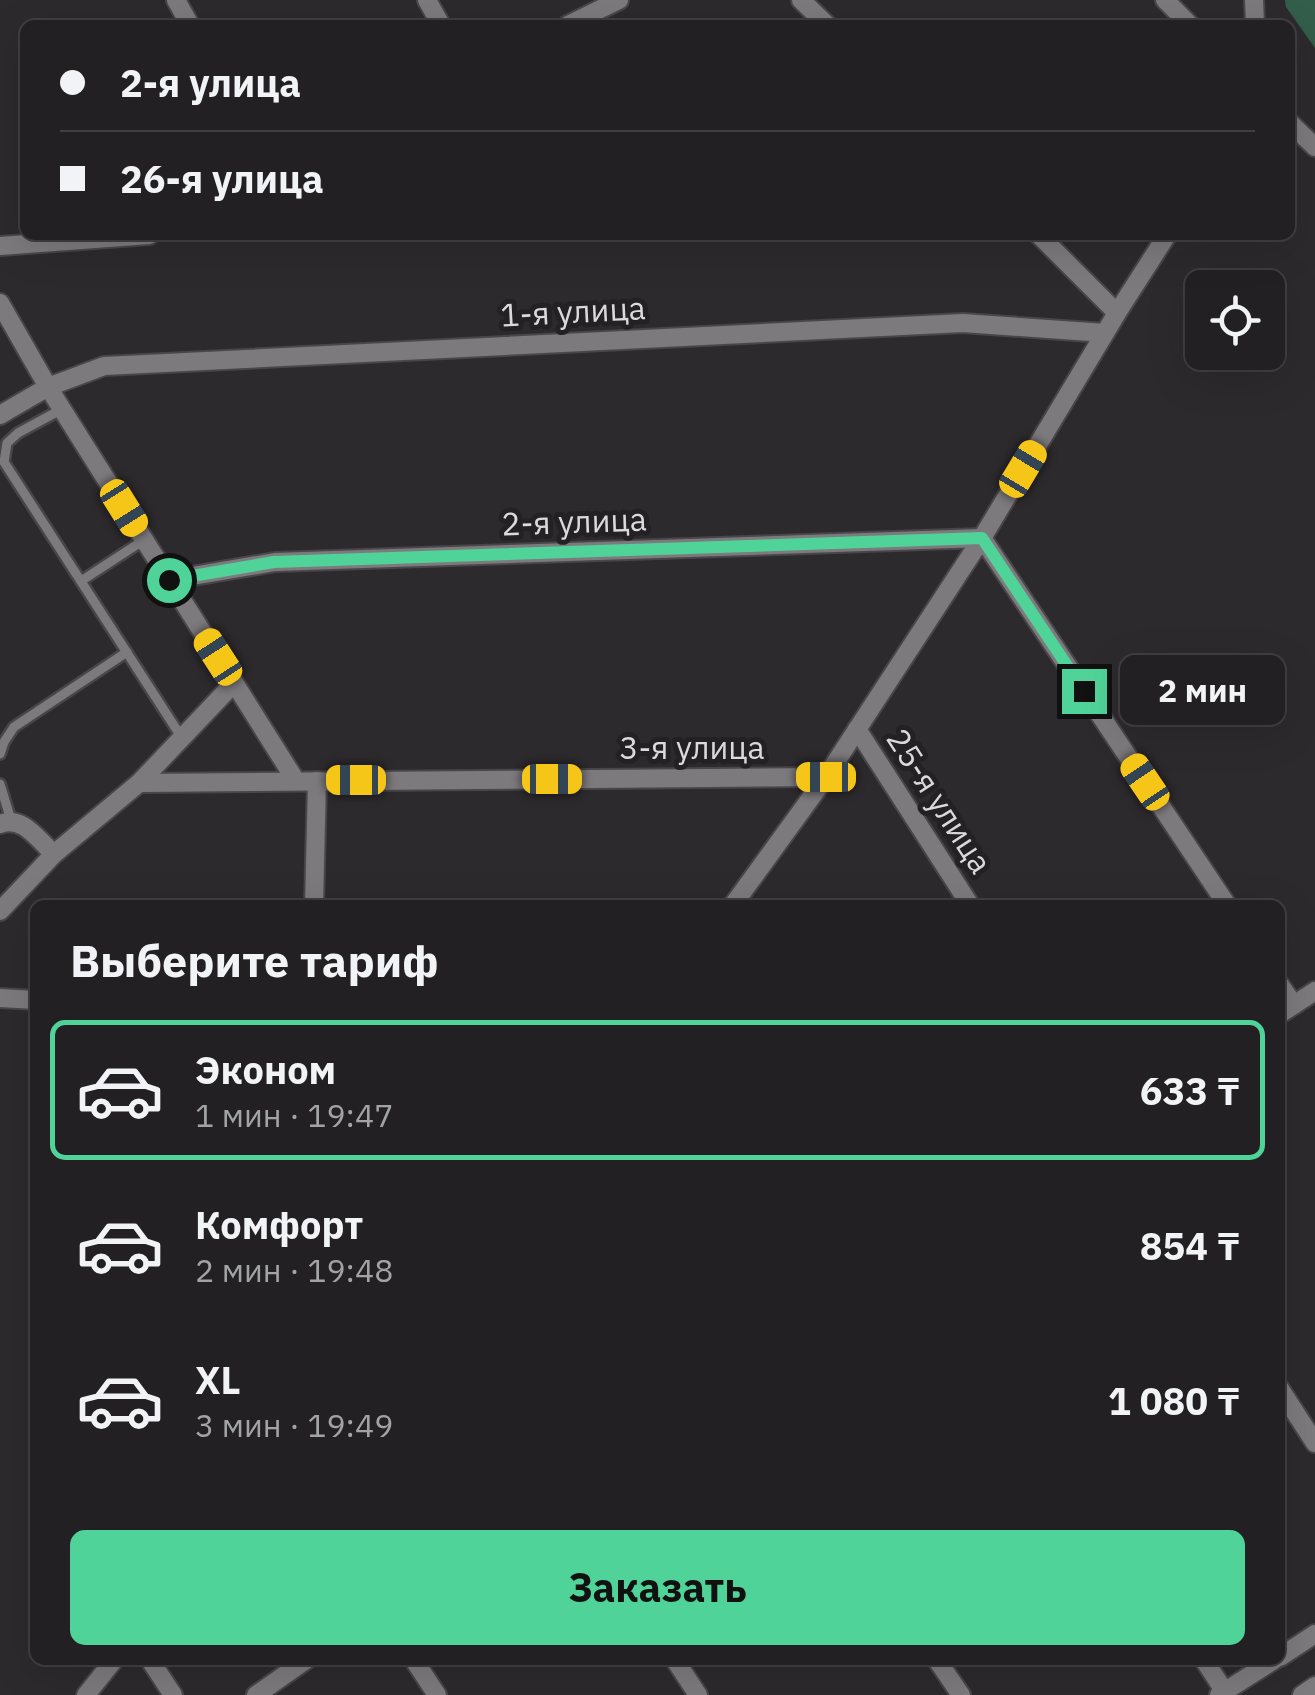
<!DOCTYPE html>
<html lang="ru">
<head>
<meta charset="utf-8">
<style>
	:root { --surface:#222022; --page:#2a282a; --text:#f1f3f6; --muted:#a2a3a5; --line:#3f3e40; --accent:#50d398 }
	body { margin:0; font-family:"IBM Plex Sans",sans-serif; background:var(--page); color:var(--text); height:100vh; display:flex; flex-direction:column; font-size:38px; white-space:nowrap }
	* { box-sizing:border-box; margin:0 }
	p { font-size:32px; color:var(--muted) }
	.icon { flex:none; width:55px; height:55px; fill:none; stroke:currentColor; stroke-width:2; stroke-linecap:round; stroke-linejoin:round }
	.map { position:relative; flex:1; overflow:hidden }
	.drawer { position:absolute; left:30px; top:900px; width:1255px; height:765px; display:flex; flex-direction:column; background:var(--surface); border-radius:15px; box-shadow:0 10px 40px #0002,0 0 0 2px var(--line) }
	.drawer>* { flex:none }
	.guide { position:absolute; left:20px; top:20px; width:1275px; height:220px; border-radius:15px; box-shadow:0 10px 40px #0002,0 0 0 2px var(--line); display:grid; align-content:center; height:220px; padding:0 40px; background:var(--surface) }
	.tools { position:absolute; left:1185px; top:270px; display:grid; gap:20px }
	.tools a { display:grid; place-items:center; width:100px; height:100px; border-radius:15px; background:var(--surface); box-shadow:0 10px 40px #0002,0 0 0 2px var(--line); font-size:50px }
	.end { position:absolute; width:45px; height:45px; margin:-22px; border:12px solid #50d398; background:#111; box-shadow:0 0 0 5px #111 }
	.from { border-radius:50% }
	.bubble { position:absolute; height:70px; border-radius:15px; background:var(--surface); box-shadow:0 10px 40px #0002,0 0 0 2px var(--line); font-size:32px; font-weight:700; line-height:70px; text-align:center }
	.car { position:absolute; width:30px; height:60px; margin:-30px -15px; border-radius:12px; box-shadow:0 0 8px 2px #0007; background:linear-gradient(#f5c518 24%,#345 0 40%,#f5c518 0 76%,#345 0 86%,#f5c518 0) }
	.guide b { display:flex; align-items:center; gap:35px; height:95px; font-size:38px }
	.guide b+b { border-top:2px solid var(--line) }
	.guide i { width:25px; height:25px; background:var(--text) }
	ul { padding:0; list-style:none }
	li { display:flex; align-items:center; gap:30px; height:140px; margin:0 20px 15px; padding:0 20px; border:5px solid transparent; border-radius:15px }
	li div { flex:1 }
	li b { display:block; font-size:38px }
	li em { font-style:normal; font-weight:700 }
	li.on { border-color:var(--accent) }
	li>.icon { width:90px; height:90px; stroke-width:1.5 }
	h2 { padding:0 40px; font-size:45px; line-height:120px }
	.button { display:flex; gap:20px; margin-top:auto; padding:20px 40px }
	.button a { flex:1; height:115px; border-radius:15px; background:var(--accent); color:#111; font-size:40px; font-weight:700; line-height:115px; text-align:center }
	.map>svg:first-child { display:block }
</style>
</head>
<body>
<div class="map">
<svg width="1315" height="1695" viewBox="0 0 1315 1695">
	<rect width="100%" height="100%" fill="#2d2a2d"/>
	<!-- green -->
	<path fill="#325e4b" d="M1285,0H1315V48L1286,7Z"/>
	<g fill="none" stroke-linecap="round" stroke-linejoin="round">
		<defs>
			<g id="lane">
				<path d="M62,409L18,433L7,443L4,462L182,738"/>
				<path d="M81,581L144,540"/>
				<path d="M0,754L4,742L14,727L127,652"/>
				<path d="M0,784L11,820"/>
			</g>
			<g id="street">
				<path d="M176,0L190,25"/>
				<path d="M427,0L441,25"/>
				<path d="M801,0L827,25"/>
				<path d="M1165,0L1190,25"/>
				<path d="M1254,0L1255,25"/>
				<path d="M568,25L619,0"/>
				<path d="M1290,123L1315,147"/>
				<path d="M1039,235L1117,313"/>
				<path d="M0,246L149,235"/>
				<path d="M0,303L48,387L296,781"/>
				<path d="M0,415L48,387L104,366L963,323L1105,333"/>
				<path d="M169,580L275,562L982,538L1227,905"/>
				<path d="M857,729L970,905"/>
				<path d="M139,783L826,777"/>
				<path d="M0,824C23,815 38,840 54,854"/>
				<path d="M314,905L317,781"/>
				<path d="M733,905L826,777L982,538L1117,313L1167,235"/>
				<path d="M0,911L54,854L139,783L234,683"/>
				<path d="M1280,985L1294,1005"/>
				<path d="M0,998L35,1000"/>
				<path d="M1280,1014L1315,991"/>
				<path d="M1280,1389L1315,1443"/>
				<path d="M1280,1657L1315,1634"/>
				<path d="M150,1660L173,1695"/>
				<path d="M414,1660L437,1695"/>
				<path d="M675,1660L698,1695"/>
				<path d="M937,1660L961,1695"/>
				<path d="M1204,1660L1227,1695"/>
				<path d="M86,1695L114,1660"/>
				<path d="M256,1695L306,1660"/>
				<path d="M1219,1695L1274,1660"/>
				<path d="M1302,1695L1315,1686"/>
			</g>
		</defs>
		<!-- lane casing -->
		<use href="#lane" stroke="#484649" stroke-width="14"/>
		<!-- street casing -->
		<use href="#street" stroke="#484649" stroke-width="22"/>
		<!-- lane -->
		<use href="#lane" stroke="#7d7a7e" stroke-width="9"/>
		<!-- street -->
		<use href="#street" stroke="#7d7a7e" stroke-width="18"/>
	</g>
	<g fill="none" stroke-linecap="round" stroke-linejoin="round">
		<!-- route -->
		<path stroke="#50d398" stroke-width="12" d="M169,580L274,562L982,538L1084,691"/>
	</g>
	<g text-anchor="middle" stroke-width="10" stroke-linejoin="round" paint-order="stroke">
		<!-- street labels -->
		<g font-size="32" fill="#dad9db" stroke="#232124">
			<text transform="translate(573 312) rotate(-3)" y="11">1-я улица</text>
			<text transform="translate(574 522) rotate(-2)" y="11">2-я улица</text>
			<text x="692" y="759">3-я улица</text>
			<text transform="translate(939 801) rotate(57)" y="11">25-я улица</text>
		</g>
	</g>
</svg>
<div class="tools">
<a><svg class="icon" aria-label="locate" viewBox="0 0 24 24"><circle cx="12" cy="12" r="6"/><path d="M12 2v4M12 18v4M2 12h4M18 12h4"/></svg></a>
</div>
<i class="end from" style="left:169px;top:580px"></i>
<i class="end" style="left:1084px;top:691px"></i>
<div class="bubble" style="left:1120px;top:655px;width:165px">2 мин</div>
<i class="car" style="left:1023px;top:469px;rotate:31deg"></i>
<i class="car" style="left:124px;top:508px;rotate:148deg"></i>
<i class="car" style="left:218px;top:657px;rotate:327deg"></i>
<i class="car" style="left:826px;top:777px;rotate:270deg"></i>
<i class="car" style="left:552px;top:779px;rotate:90deg"></i>
<i class="car" style="left:356px;top:780px;rotate:270deg"></i>
<i class="car" style="left:1145px;top:782px;rotate:326deg"></i>
<div class="guide">
<b><i class="from"></i>2-я улица</b>
<b><i></i>26-я улица</b>
</div>
<section class="drawer">
<h2>Выберите тариф</h2>
<ul>
<li class="on"><svg class="icon" aria-label="car" viewBox="0 0 24 24"><path d="M5 17H2v-5l4-1 3-4h7l3 4 3 1v5h-3M9 17h6M6 11h13"/><circle cx="7" cy="17" r="2"/><circle cx="17" cy="17" r="2"/></svg><div><b>Эконом</b><p>1 мин · 19:47</p></div><em>633 ₸</em></li>
<li><svg class="icon" aria-label="car" viewBox="0 0 24 24"><path d="M5 17H2v-5l4-1 3-4h7l3 4 3 1v5h-3M9 17h6M6 11h13"/><circle cx="7" cy="17" r="2"/><circle cx="17" cy="17" r="2"/></svg><div><b>Комфорт</b><p>2 мин · 19:48</p></div><em>854 ₸</em></li>
<li><svg class="icon" aria-label="car" viewBox="0 0 24 24"><path d="M5 17H2v-5l4-1 3-4h7l3 4 3 1v5h-3M9 17h6M6 11h13"/><circle cx="7" cy="17" r="2"/><circle cx="17" cy="17" r="2"/></svg><div><b>XL</b><p>3 мин · 19:49</p></div><em>1 080 ₸</em></li>
</ul>
<div class="button"><a>Заказать</a></div>
</section>
</div>
</body>
</html>
